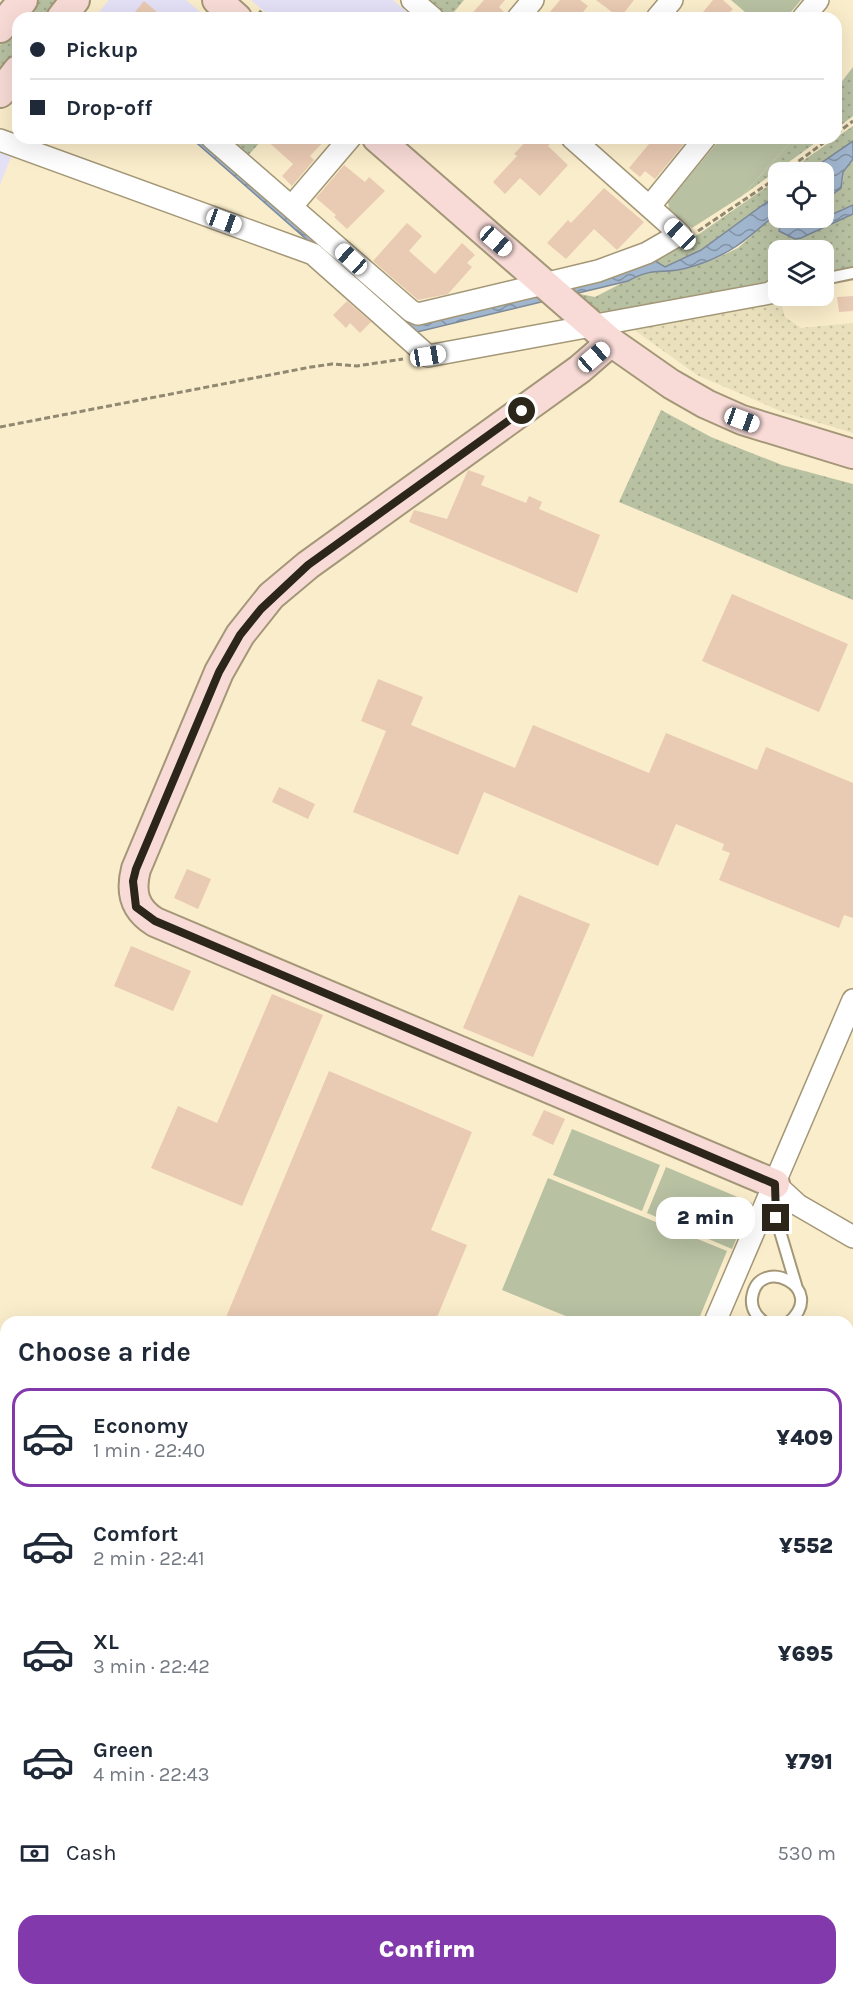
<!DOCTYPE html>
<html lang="en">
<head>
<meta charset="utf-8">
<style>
	:root { --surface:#fff; --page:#f6f6f7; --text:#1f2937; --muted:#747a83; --line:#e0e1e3; --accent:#8239ab }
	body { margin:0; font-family:Karla,sans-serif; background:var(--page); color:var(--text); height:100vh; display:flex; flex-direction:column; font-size:22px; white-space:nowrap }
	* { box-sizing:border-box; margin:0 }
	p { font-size:20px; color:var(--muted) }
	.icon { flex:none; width:33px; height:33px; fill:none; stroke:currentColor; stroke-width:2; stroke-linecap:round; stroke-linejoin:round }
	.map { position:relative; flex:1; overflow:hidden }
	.drawer { position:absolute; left:0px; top:1316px; width:854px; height:680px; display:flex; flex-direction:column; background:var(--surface); border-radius:18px 18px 0 0; box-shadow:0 6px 24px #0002 }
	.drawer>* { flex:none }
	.guide { position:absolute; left:12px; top:12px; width:830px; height:132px; border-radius:18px; box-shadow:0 6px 24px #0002; display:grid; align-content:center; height:132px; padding:0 18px; background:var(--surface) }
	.buttons { position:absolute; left:768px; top:162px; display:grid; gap:12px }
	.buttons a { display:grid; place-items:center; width:66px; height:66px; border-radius:12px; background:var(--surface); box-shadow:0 6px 24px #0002; font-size:30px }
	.end { position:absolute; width:27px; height:27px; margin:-14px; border:8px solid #2b2619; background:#fff; box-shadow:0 0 0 3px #fff }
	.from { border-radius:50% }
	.bubble { position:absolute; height:42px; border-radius:18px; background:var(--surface); box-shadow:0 6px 24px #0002; font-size:20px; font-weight:800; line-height:42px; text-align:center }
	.car { position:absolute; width:18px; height:36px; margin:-18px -9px; border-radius:8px; box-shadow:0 0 4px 2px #0007; background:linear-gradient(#fff 24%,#345 0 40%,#fff 0 76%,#345 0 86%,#fff 0) }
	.guide b { display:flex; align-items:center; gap:21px; height:57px; font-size:22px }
	.guide b+b { border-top:2px solid var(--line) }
	.guide i { width:15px; height:15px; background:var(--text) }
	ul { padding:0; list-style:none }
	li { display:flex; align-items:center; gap:18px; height:99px; margin:0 12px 9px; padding:0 6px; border:3px solid transparent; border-radius:18px }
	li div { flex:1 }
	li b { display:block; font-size:22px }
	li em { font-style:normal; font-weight:800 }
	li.on { border-color:var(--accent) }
	li>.icon { width:54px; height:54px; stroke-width:1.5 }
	h2 { padding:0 18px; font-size:27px; line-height:72px }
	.pay { display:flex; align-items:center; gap:15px; height:66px; padding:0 18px; font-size:22px }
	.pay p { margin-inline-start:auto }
	.action { display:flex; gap:12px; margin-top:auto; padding:12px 18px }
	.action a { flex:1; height:69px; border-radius:18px; background:var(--accent); color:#fff; font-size:24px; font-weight:800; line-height:69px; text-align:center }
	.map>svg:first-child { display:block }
</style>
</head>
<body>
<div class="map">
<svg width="853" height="1994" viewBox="0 0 853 1994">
	<defs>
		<pattern id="grass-dots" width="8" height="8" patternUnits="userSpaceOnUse" patternTransform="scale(1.5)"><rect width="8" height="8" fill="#b8c1a2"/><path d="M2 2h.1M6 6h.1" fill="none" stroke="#9ea68b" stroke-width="1.8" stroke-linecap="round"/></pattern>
		<pattern id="sand-dots" width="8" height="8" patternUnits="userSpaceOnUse" patternTransform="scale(1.5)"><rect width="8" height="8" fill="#eae1bc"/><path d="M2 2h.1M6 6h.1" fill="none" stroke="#c9c1a1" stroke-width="1.8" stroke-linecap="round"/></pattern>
		<pattern id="water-waves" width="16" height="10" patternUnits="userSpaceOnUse" patternTransform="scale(1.5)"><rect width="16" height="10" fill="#a0b5ce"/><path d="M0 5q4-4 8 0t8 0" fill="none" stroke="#8393a6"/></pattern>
	</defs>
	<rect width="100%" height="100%" fill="#faedcb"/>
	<!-- commercial -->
	<g fill="#e4e1f7">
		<path d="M109,0H186L207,18H94Z"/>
		<path d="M251,0H393L414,18H272Z"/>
		<path d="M0,148L8,151L11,157L0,185Z"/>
	</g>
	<!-- grass -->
	<g fill="url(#grass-dots)">
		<path d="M38,0H62L48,18H23Z"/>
		<path d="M428,0H464L449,18Z"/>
		<path d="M18,24V54L0,77V45Z"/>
		<path d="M853,67V116L836,129V89Z"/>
		<path d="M853,126V141L808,172H787Z"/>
		<path d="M220,138H264L245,159Z"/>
		<path d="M794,138H822L742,196Z"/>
		<path d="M853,159V205L815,222L793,219L779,231L795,239L801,238L853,214V268L824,273V250H778V282L611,313L596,311L575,293L595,297L645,271L685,269L717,258L738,248L778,212V218H824V201C836,194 845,188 843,173Z"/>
		<path d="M778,179V194L701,250L665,267L652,259L699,234Z"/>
		<path d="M661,410L711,437L782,465L853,484V600L619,502Z"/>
	</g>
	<!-- sand -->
	<path fill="url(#sand-dots)" d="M780,299L785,317L801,328L853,323V433L783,412L697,375L630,327Z"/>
	<!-- pitch -->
	<g fill="#b8c1a2">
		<path d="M731,0H801L786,18H752Z"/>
		<path d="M721,138H794L742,196L692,228L669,209L668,202Z"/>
		<path d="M572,1129L660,1165L642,1211L553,1175Z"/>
		<path d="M666,1167L752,1203L732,1249L647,1213Z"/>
		<path d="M548,1178L727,1251L698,1321H578L502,1290Z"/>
	</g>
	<!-- water -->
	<g fill="url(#water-waves)" stroke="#7d8a98" stroke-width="1.5">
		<path d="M191,138H200L406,317L652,259L665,267L701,250L778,194V212C748,239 728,257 687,268C661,275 655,266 628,281L413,333Z"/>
		<path d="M853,141V159L843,172L841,188L824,201V172H808Z"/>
		<path d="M853,205V214L801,238L795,239L779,231L781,223L793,219L815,222Z"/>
		<path d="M0,1485L6,1489V1989H745L753,1994H0Z"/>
	</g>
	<!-- building -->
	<g fill="#e9cab3">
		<path d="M484,0H505L499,7L506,14V18H468Z"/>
		<path d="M560,0H580L588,6L578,18H545Z"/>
		<path d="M596,0H634L620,18Z"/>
		<path d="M713,0H723L733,9L724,18H698Z"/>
		<path d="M144,1L164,18H130Z"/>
		<path d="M264,138H327L310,156L314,160L292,186L282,176L293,164Z"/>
		<path d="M529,138H555L548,146L568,165L540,196L520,178L505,194L493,182L517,156L514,154Z"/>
		<path d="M654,138H689L655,179L645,171L640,177L629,168Z"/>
		<path d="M344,165L365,182L369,177L385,191L347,229L334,217L336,215L316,198Z"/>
		<path d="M604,188L644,222L617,250L594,229L566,259L547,243L568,220L571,223Z"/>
		<path d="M407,223L422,236L409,251L435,274L462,243L475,255L467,263L472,267L448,294L418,300L373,261Z"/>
		<path d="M853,296V311L839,312L837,297Z"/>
		<path d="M347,301L371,322L360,333L350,323L346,328L333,315Z"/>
		<path d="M468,470L485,476L481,485L526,503L529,496L542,502L539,509L600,535L577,593L409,522L414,510L447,519Z"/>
		<path d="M732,594L848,644L819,712L702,661Z"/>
		<path d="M378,679L423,697L411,725L515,768L533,725L649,773L666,733L757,770L766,747L853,783V918L844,915L839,928L719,880L730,853L722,850L724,844L676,824L658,866L484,792L458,855L353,812L386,731L361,721Z"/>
		<path d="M279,787L315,804L308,819L272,802Z"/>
		<path d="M187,869L211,879L198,909L174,898Z"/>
		<path d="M519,895L590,924L533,1057L463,1028Z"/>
		<path d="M131,946L191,971L173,1011L114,986Z"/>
		<path d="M272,994L323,1015L242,1206L151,1168L178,1106L217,1123Z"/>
		<path d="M329,1071L472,1132L431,1230L467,1245L435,1322H224Z"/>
		<path d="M544,1110L565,1119L553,1145L532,1135Z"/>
	</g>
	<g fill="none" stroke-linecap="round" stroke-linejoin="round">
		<defs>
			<g id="lane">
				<path d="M824,279L853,273"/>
				<path d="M775,1193L776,1218L796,1285"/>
				<path d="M764,1322C756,1316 751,1308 752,1298C758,1253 829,1288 789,1322"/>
			</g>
			<g id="street">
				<path d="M412,0L433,18"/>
				<path d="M518,18L533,0"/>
				<path d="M657,18L672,0"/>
				<path d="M803,18L818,0"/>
				<path d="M212,138L411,311L418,314L598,271L647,253L680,234L572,138"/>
				<path d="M0,140L313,254L428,356L770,293L777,288"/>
				<path d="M292,206L350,138"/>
				<path d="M650,206L705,138"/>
				<path d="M775,1184L798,1205L853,1237"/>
				<path d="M715,1322L853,1000"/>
				<path d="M0,1460L6,1465"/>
				<path d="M848,1729L853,1720"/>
				<path d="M759,1989L766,1994"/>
			</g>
			<g id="secondary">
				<path d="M217,0L237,18"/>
				<path d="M61,18L75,0"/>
				<path d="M0,28L23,0"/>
				<path d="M0,93L18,70"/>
				<path d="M377,138L611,342L671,384L706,404L742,420L853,454"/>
				<path d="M611,342L580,369L308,565L271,596L240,635L219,672L136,869C130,892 134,909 155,922L775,1184"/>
			</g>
		</defs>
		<!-- lane casing -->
		<use href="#lane" stroke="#a39777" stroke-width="14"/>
		<!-- street casing -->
		<use href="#street" stroke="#a39777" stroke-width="24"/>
		<!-- secondary casing -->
		<use href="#secondary" stroke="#a39777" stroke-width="32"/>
		<!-- path -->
		<g stroke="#918871" stroke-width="3" stroke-dasharray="6 3" stroke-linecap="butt">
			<path d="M259,11L268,18"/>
			<path d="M836,134L853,121"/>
			<path d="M784,172L830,138"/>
			<path d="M698,231L778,177"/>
			<path d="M0,427L311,367L332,364L357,366L403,359"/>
		</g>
		<!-- lane -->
		<use href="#lane" stroke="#fff" stroke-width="10"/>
		<!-- street -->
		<use href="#street" stroke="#fff" stroke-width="21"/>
		<!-- secondary -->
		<use href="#secondary" stroke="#f8dbd7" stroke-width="28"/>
	</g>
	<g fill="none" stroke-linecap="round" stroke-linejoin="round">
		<!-- route -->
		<path stroke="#2b2619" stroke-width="8" d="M522,411L308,565L261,609L240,635L219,672L136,869L133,881L136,907L155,921L775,1184L776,1218"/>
	</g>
</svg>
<div class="buttons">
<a><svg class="icon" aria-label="locate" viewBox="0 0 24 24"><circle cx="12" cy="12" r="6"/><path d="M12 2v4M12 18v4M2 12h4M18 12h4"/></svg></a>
<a><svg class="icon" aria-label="layers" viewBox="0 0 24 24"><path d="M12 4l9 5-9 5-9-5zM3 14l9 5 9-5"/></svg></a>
</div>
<i class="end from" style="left:522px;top:411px"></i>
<i class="end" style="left:776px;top:1218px"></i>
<div class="bubble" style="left:656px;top:1197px;width:99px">2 min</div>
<i class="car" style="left:224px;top:221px;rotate:110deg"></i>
<i class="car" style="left:680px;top:234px;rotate:314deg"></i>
<i class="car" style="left:496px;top:241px;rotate:131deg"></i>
<i class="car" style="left:351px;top:259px;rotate:312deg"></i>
<i class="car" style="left:428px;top:356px;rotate:80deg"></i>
<i class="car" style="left:594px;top:357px;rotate:49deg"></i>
<i class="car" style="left:742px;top:420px;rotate:110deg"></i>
<div class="guide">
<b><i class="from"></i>Pickup</b>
<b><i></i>Drop-off</b>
</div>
<section class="drawer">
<h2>Choose a ride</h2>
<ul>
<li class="on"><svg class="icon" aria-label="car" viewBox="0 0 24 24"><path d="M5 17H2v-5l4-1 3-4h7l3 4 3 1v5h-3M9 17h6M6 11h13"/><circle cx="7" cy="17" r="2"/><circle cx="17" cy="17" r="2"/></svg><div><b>Economy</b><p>1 min · 22:40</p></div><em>¥409</em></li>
<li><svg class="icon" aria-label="car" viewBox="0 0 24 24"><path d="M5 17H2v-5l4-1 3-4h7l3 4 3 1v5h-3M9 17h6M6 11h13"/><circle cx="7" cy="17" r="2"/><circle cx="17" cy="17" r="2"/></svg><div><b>Comfort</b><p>2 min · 22:41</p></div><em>¥552</em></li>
<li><svg class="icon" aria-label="car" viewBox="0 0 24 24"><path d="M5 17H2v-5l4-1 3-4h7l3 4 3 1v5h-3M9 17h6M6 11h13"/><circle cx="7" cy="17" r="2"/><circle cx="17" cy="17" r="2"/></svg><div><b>XL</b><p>3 min · 22:42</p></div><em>¥695</em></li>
<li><svg class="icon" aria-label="car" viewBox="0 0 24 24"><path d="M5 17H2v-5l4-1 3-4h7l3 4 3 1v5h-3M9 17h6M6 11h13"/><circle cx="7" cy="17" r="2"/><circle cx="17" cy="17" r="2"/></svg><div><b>Green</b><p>4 min · 22:43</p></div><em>¥791</em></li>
</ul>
<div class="pay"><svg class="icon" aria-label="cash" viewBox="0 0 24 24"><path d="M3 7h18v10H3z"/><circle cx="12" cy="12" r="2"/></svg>Cash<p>530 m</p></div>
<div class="action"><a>Confirm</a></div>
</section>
</div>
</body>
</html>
